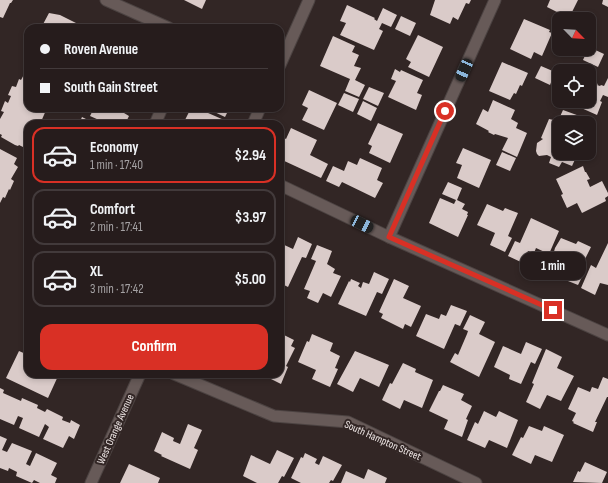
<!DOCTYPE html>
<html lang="en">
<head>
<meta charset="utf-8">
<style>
	:root { --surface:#261c1c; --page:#2e2525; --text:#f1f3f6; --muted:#a4a1a3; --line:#423a3b; --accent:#d93025 }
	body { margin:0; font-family:"Sofia Sans Condensed",sans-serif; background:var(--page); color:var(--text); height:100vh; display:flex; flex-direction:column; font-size:15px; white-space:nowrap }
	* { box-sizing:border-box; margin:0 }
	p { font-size:13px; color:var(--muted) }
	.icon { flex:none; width:22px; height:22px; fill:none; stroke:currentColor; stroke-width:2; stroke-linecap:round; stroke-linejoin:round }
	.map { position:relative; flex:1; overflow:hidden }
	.details { position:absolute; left:24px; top:120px; width:260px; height:258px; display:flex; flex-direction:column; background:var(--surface); border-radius:12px; box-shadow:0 2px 6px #0003,0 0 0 1px var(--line) }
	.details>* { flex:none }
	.guide { position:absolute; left:24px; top:24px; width:260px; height:88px; border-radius:12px; box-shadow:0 2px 6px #0003,0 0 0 1px var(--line); display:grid; align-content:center; height:88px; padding:0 16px; background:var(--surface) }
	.needle { width:26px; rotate:115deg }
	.tools { position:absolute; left:552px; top:12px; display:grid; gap:8px }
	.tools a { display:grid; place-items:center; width:44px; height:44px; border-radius:8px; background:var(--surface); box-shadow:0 2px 6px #0003,0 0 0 1px var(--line); font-size:20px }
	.end { position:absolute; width:18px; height:18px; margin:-9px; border:5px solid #d93025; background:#fff; box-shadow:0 0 0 2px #fff }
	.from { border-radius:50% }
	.bubble { position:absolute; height:28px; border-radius:12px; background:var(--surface); box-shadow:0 2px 6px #0003,0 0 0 1px var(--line); font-size:13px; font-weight:700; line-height:28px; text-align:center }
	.car { position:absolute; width:12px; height:24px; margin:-12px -6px; border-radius:5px; box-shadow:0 0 3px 1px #0007; background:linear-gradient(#222 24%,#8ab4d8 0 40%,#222 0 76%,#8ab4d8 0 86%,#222 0) }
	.guide b { display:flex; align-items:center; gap:14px; height:38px; font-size:15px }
	.guide b+b { border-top:1px solid var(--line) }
	.guide i { width:10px; height:10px; background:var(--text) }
	ul { padding:7px 0 0; list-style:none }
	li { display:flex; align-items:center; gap:12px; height:56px; margin:0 8px 6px; padding:0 8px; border:2px solid var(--line); border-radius:12px }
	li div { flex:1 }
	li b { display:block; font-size:15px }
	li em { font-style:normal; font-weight:700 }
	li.active { border-color:var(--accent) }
	li>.icon { width:36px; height:36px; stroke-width:1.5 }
	.primary-button { display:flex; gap:8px; margin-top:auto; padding:8px 16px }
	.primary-button a { flex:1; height:46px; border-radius:12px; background:var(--accent); color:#fff; font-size:16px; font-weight:700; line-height:46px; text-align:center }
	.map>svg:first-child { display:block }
</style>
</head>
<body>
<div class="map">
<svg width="608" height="483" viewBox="0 0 608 483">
	<rect width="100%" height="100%" fill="#322625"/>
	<!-- building -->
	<g fill="#dacbc9">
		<path d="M0,0H13L11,3H10L3,18L0,17Z"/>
		<path d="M184,0H206L202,9Z"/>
		<path d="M435,0H471L469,4L466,3L458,20L453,17L450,24L430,15Z"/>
		<path d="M550,0H578L569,18L547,7Z"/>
		<path d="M603,0H608V7L602,4Z"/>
		<path d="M347,5L375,18L374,19L377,21L383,8L397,15L391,27L382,23L379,29L383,31L374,50L340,35L346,23L340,21Z"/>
		<path d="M49,13L60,15L78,24L77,26L82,28H41Z"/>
		<path d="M401,16L416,23L410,36L395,29Z"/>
		<path d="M524,19L550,30L549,32L552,33L542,56L534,52L531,59L510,49Z"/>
		<path d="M418,35L443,47L429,77L408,67L411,62L406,59Z"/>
		<path d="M333,36L355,46L352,52L359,55L354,66L361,68L355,80L365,85L359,97L345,91L350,79L320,66Z"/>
		<path d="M589,47L604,54L598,67L583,60Z"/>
		<path d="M28,61V108H47L40,124H28V141L25,148L19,145L18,146L15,145L1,137L2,135L0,134V119L4,112L1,111L5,101L8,103L11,96L8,95L12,86L16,87L19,79L21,80L28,67L26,66Z"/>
		<path d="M502,62L528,73L522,86L520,85L516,94L514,93L510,100L489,91Z"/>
		<path d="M541,66L555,72L550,85L535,78Z"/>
		<path d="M395,69L400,72L401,70L423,80L417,93L422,95L416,110L388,97L396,81L391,79Z"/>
		<path d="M608,78V97L603,95L600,101L602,102L597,115L570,103V101H589V81L598,84L597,85L600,86L601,85L604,86Z"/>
		<path d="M369,87L384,93L378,106L363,99Z"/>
		<path d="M309,90L337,103L324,130L302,120L308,108L302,105Z"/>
		<path d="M344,93L359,99L353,112L338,105Z"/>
		<path d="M493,100L515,110L511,119L518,123L516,128L527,133L517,157L502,150L508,138L495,134L494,135L488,132L489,131L476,124L483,109L488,112Z"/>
		<path d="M363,101L377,108L371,121L357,114Z"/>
		<path d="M94,108H123L126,109L124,113L129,116L125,124H108L90,116Z"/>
		<path d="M191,108L199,109L224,120L222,124H183Z"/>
		<path d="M206,108H235L234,112L229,109L225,117Z"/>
		<path d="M563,110L585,118L583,123H559V153H578L572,166L562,162L559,167L549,163L551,157L547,155L539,156L537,154L536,151L537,143L543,139L541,138L549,119L558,121Z"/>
		<path d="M82,117L88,120V119L99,124H79Z"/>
		<path d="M378,123L403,134L390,163L369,153L372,146L368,144Z"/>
		<path d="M291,128L317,140L310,155L328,164L321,178L280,159V153L283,146L281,145L284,138L286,139Z"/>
		<path d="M463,148L491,160L479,188L457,178L462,165L456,163Z"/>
		<path d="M0,149L17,158L14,164L18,167L11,179L14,181L10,190L9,189L5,198L3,197L0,203Z"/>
		<path d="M502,152L516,158L510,171L496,165Z"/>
		<path d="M360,158L382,168L377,180L383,183L375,198L342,182L339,187L326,181L333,166L344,171L348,161L357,165Z"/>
		<path d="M583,166L585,172H586L590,179L587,180L590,187L602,181L608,193V196L605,198L606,201L582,213L577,203L567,208L561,195L563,194L556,179Z"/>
		<path d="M448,182L462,188L457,200L465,204L462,209L468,212L467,215H468L458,237L429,223L440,198L454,204L456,200L442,194Z"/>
		<path d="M487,204L503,211L505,208L518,213L508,236L512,238L505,252L490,245L495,233L477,225Z"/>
		<path d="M531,218L559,231L549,254L536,248L534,253L528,251L523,263L508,256L515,241L520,243Z"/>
		<path d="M298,237L312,244L306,258L302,257L288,287L280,283V243L293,249Z"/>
		<path d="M561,238L576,244L578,241L591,247L580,269L585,271L578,285L563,279L569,267L552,259L555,248Z"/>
		<path d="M608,243V285L600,283L595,295L581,288L591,265L596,268Z"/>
		<path d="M317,245L332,251L327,264L335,269L333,273L341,276L331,297L323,293L318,303L307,298L310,291L304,289L316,261L311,259Z"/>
		<path d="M374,272L389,279L382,294L377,292L366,316L338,304L349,281L350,282L351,279L360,283L358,286L361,288L363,282L369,284Z"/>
		<path d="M394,279L409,286L403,298L421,306L411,327L405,324L403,329L381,318L383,314L379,312Z"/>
		<path d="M451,305L467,311L460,326L455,324L444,349L416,336L426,314L439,319L441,314L446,316Z"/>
		<path d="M470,315L485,322L479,334L495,342L479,377L450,362L455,353L458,355L467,334L468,331L463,329Z"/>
		<path d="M280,333L294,340L291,346L295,348L286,366L288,367L281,384L265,376V374H280Z"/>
		<path d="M312,334L333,343L330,351L340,356L335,368L338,369L330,387L312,379L316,370L298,362L307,341L309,342Z"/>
		<path d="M526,342L542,349L535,364L531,362L521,384L509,379L510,375L494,367L503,346L521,354Z"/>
		<path d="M546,349L562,357L557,368L574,376L561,401L547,395L540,409L526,402L534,384L532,383Z"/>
		<path d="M19,351L28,355V374H59L48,398L6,378Z"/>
		<path d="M355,351L389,365L379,387L360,378L353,392L337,384Z"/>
		<path d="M403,363L416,369L415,372L433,380L422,408L404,400L400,409L382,400L390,383L392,384Z"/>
		<path d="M603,377L608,379V397H607L595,422H597L593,432L573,423L574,422L572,421L576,413L568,409L578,387L590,392L592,387L598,389Z"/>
		<path d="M443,385L464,394L461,400L472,406L466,419L468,420L462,437L444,429L448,420L429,411L439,391H440Z"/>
		<path d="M0,388L4,390L3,393L21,401L22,398L38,405L37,408L45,412L47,409L63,417L62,420L70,423L71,420L80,425L74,439L69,436L63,448L43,439L49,427L45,424L39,437L19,428L23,418L18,416L14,425L0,419Z"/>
		<path d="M484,411L496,417L499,411L518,420L507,448L489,440L485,448L467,440L475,422L478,424Z"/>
		<path d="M188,424L202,430L194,448L198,450L190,469L161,456L162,455L154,451L162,432L174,438L173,441L180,444Z"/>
		<path d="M529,426L542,431L544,426L564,435L552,462L535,455L531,464L512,455L521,437L523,438Z"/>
		<path d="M0,436L7,439L2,450L7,452L12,443L32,451L26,464L30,466L36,453L57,463L51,475L57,478L55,483H40L34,480L32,483L16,476L17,472L9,468L8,471L0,468Z"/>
		<path d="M277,450L294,458L284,477L282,476L278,483H257L243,476L251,455L270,464Z"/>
		<path d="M305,453L317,459L315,463L319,465L323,456L342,465L333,481L331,480L329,483H301L291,478L301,457L303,458Z"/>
		<path d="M585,462L607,472L602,483L573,482L578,471L580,472Z"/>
		<path d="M129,464L160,478L158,483H120Z"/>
		<path d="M368,469L387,478L385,483H341L346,471L364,479Z"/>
	</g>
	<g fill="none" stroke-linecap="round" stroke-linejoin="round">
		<defs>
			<g id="minor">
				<path d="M106,0L169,28"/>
				<path d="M155,124L162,108"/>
				<path d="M280,185L389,237L608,335"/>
				<path d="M389,237L495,0"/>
				<path d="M174,374L274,416L348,422L476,483"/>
			</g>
			<g id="tertiary">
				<path d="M280,65L309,0"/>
				<path d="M253,124L260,108"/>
				<path d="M91,483L140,374"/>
			</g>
		</defs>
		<!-- minor casing -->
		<use href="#minor" stroke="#4c4342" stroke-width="13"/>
		<!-- tertiary casing -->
		<use href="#tertiary" stroke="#4c4342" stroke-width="13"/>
		<!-- minor -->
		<use href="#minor" stroke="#675a58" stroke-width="11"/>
		<!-- tertiary -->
		<use href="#tertiary" stroke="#675a58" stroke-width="11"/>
	</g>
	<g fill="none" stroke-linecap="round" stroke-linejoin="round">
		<!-- route -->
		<path stroke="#d93025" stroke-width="5" d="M445,111L389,237L553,310"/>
	</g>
	<g text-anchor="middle" stroke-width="4" stroke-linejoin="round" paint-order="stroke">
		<!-- street labels -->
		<g font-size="11" fill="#efe7e6" stroke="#322625">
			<text transform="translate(115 429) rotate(-66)" y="4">West Orange Avenue</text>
			<text transform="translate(383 440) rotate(24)" y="4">South Hampton Street</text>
		</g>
	</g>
</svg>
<div class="tools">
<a><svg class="needle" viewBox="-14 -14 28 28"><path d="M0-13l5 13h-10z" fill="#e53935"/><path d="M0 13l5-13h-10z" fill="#a4a1a3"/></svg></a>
<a><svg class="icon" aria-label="locate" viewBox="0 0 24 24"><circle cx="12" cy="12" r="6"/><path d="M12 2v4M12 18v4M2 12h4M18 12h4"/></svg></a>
<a><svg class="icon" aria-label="layers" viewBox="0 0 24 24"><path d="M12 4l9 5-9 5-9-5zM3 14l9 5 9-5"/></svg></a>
</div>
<i class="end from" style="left:445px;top:111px"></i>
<i class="end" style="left:553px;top:310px"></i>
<div class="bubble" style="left:520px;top:252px;width:66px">1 min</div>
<i class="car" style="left:464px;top:70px;rotate:204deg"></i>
<i class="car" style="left:362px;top:224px;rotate:116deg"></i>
<div class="guide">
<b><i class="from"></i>Roven Avenue</b>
<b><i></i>South Gain Street</b>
</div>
<section class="details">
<ul>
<li class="active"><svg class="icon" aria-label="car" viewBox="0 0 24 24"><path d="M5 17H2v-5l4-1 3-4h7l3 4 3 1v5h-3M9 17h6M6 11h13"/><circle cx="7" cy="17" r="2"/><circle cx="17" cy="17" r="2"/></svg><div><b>Economy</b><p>1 min · 17:40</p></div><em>$2.94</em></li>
<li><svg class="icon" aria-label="car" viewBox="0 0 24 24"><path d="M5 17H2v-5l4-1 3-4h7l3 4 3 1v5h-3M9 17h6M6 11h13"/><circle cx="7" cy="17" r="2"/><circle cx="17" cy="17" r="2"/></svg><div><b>Comfort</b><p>2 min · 17:41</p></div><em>$3.97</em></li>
<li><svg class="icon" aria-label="car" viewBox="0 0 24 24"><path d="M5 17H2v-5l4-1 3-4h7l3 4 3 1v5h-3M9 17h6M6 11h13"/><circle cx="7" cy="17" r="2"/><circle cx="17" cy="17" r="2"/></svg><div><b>XL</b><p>3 min · 17:42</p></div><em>$5.00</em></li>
</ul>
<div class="primary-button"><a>Confirm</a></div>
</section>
</div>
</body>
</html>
